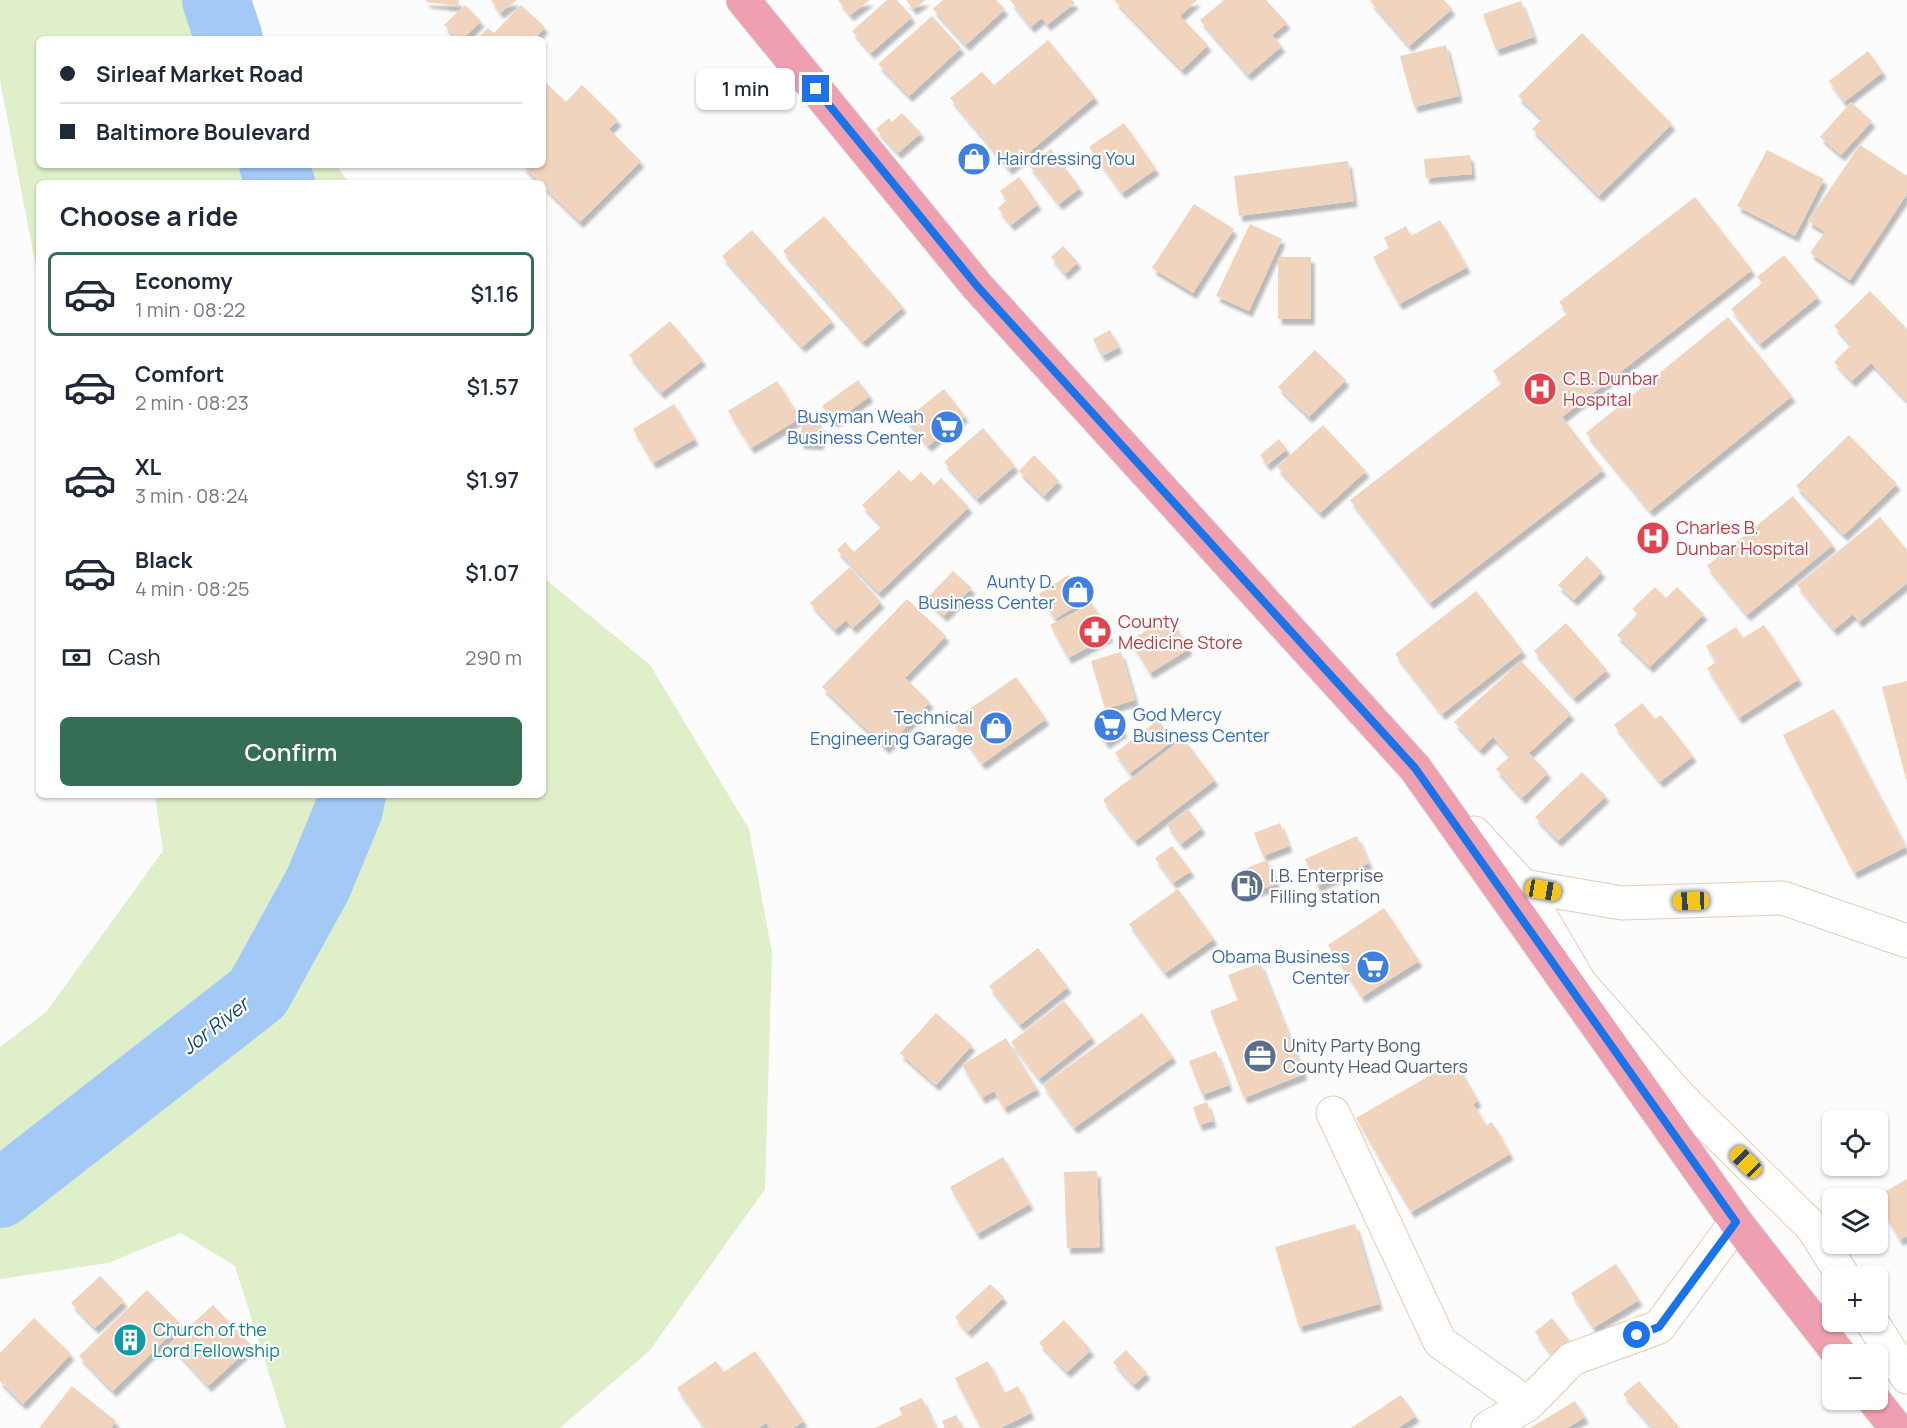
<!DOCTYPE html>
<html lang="en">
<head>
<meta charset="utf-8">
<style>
	:root { --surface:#fff; --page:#f6f6f7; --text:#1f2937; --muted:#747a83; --line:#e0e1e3; --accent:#366e55 }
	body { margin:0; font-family:Manrope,sans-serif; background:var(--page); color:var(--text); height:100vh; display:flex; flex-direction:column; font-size:22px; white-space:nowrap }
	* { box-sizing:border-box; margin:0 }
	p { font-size:20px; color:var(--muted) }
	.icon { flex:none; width:33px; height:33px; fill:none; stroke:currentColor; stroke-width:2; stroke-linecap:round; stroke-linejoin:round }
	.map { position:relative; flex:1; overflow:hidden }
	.sheet { position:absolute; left:36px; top:180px; width:510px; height:618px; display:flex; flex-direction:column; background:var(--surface); border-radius:9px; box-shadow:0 2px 4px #0004 }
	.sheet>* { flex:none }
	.hud { position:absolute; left:36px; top:36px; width:510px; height:132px; border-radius:9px; box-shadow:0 2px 4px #0004; display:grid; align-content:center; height:132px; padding:0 24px; background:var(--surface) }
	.tools { position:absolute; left:1822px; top:1110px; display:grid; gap:12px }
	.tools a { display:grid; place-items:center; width:66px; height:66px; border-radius:9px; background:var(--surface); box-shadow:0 2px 4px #0004; font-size:30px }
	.end { position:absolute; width:27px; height:27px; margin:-14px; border:8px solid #1a73e8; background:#fff; box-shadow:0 0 0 3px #fff }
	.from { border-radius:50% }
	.bubble { position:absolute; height:42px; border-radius:9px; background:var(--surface); box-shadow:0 2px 4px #0004; font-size:20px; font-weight:600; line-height:42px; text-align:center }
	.car { position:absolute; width:18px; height:36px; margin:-18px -9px; border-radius:8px; box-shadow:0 0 4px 2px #0007; background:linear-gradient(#f5c518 24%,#345 0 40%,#f5c518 0 76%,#345 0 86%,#f5c518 0) }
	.hud b { display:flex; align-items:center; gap:21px; height:57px; font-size:22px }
	.hud b+b { border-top:2px solid var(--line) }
	.hud i { width:15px; height:15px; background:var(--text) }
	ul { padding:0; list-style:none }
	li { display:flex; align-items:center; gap:18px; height:84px; margin:0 12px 9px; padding:0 12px; border:3px solid transparent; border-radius:9px }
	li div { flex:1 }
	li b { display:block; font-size:22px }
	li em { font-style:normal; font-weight:600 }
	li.on { border-color:var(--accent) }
	li>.icon { width:54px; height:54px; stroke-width:1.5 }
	h2 { padding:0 24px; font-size:27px; line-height:72px }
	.pay { display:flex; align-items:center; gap:15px; height:66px; padding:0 24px; font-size:22px }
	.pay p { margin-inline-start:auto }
	.button { display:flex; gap:12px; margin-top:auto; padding:12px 24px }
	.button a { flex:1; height:69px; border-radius:9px; background:var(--accent); color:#fff; font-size:24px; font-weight:600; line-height:69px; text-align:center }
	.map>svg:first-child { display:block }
</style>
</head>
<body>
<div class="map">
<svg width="1907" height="1428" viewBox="0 0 1907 1428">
	<defs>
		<filter id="shadow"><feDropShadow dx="3.5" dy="6" stdDeviation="1.5" flood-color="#0004"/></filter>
	</defs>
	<rect width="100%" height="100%" fill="#fcfcfc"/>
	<!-- green -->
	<g fill="#deefc9">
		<path d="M0,0H219L243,39H39V165H336L349,183H39V283L0,80Z"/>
		<path d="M543,577L650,665L749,829L772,953L765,1189L650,1350L560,1428H286L235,1266L181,1233L108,1263L0,1279V1047L46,1012L163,851L155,795H543Z"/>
	</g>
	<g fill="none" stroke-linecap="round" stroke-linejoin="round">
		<!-- river -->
		<g stroke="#a3caf6" stroke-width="68">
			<path d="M216,0L229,39"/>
			<path d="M273,165L281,183"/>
			<path d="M0,1194L258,993L318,884L349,809L352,795"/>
		</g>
	</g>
	<!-- building -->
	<g fill="#f1d4bd" filter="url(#shadow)">
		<path d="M426,0H459L458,6L426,2Z"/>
		<path d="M491,0H517L500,13Z"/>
		<path d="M838,0H870L850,15Z"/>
		<path d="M887,0H897L912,17L871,53L852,31Z"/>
		<path d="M906,0H926L913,9Z"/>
		<path d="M943,0H996L1005,9L966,45L933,9Z"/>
		<path d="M1010,0H1072L1075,3L1047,25L1042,18L1031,27Z"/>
		<path d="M1114,0H1197L1180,16L1208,45L1182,70Z"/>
		<path d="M1224,0H1266L1287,23L1272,35L1282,46L1248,75L1200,20Z"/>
		<path d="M1372,0H1444L1452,9L1409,46L1370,1Z"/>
		<path d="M1521,1L1534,37L1496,50L1483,14Z"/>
		<path d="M465,5L481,21L463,39H457L444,25Z"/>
		<path d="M521,5L545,27L534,39H477L488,28L494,33Z"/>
		<path d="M932,16L961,48L909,96L878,64Z"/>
		<path d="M1582,33L1672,124L1599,196L1532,129L1542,119L1518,96Z"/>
		<path d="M1048,40L1095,97L1009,169L950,98L982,72L994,85Z"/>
		<path d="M1446,45L1459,96L1414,107L1400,56Z"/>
		<path d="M1868,51L1883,72L1844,102L1829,81Z"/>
		<path d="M543,80L566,102L582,85L618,120L609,129L641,161L580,222L543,186V183H540L522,165H543Z"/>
		<path d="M1851,102L1872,121L1841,155L1820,137Z"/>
		<path d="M902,113L921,133L898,153L876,129L889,118L892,122Z"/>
		<path d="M1124,123L1156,169L1122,193L1089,147Z"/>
		<path d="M1860,145L1907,176V194L1850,280L1810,253L1825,232L1808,221Z"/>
		<path d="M1051,149L1080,188L1059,204L1029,165Z"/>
		<path d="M1767,150L1824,179L1795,236L1737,206Z"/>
		<path d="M1470,155L1472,174L1426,178L1424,159Z"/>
		<path d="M1348,161L1354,201L1239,216L1234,176Z"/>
		<path d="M1019,177L1038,204L1011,225L998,208L1007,200L1000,191Z"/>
		<path d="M1695,197L1752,270L1562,417L1603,470L1430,603L1350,500L1502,383L1493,371L1568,313L1559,302Z"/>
		<path d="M1194,204L1234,229L1193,293L1152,268Z"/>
		<path d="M824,216L903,307L863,342L783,251Z"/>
		<path d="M1440,220L1467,267L1399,304L1373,257L1389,248L1384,238L1406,226L1411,236Z"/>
		<path d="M1250,224L1282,239L1249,311L1216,296Z"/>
		<path d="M752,230L832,321L802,347L722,256Z"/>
		<path d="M1063,246L1078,262L1065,274L1051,257Z"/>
		<path d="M1784,255L1818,297L1760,344L1731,309L1762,283L1757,277Z"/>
		<rect x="1278" y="257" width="33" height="62"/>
		<path d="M1870,291L1907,329V401L1871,363L1852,381L1834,362L1851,345L1834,326Z"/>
		<path d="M1728,317L1792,396L1650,511L1586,433Z"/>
		<path d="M670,321L703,360L661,393L629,355Z"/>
		<path d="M1110,330L1119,347L1102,356L1093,339Z"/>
		<path d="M1315,350L1346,380L1309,417L1278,387Z"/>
		<path d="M858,380L870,396L834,422L822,406Z"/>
		<path d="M777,381L800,418L751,448L728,411Z"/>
		<path d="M944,389L965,416L928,446L906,419Z"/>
		<path d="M674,404L695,439L653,463L633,429Z"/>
		<path d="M802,423L822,425L820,444L800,443Z"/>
		<path d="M1323,425L1366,471L1320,513L1277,467Z"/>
		<path d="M983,428L1015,466L977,499L944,462Z"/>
		<path d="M1849,435L1897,484L1844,535L1796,486Z"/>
		<path d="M1279,439L1287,449L1267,465L1260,455Z"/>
		<path d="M1034,455L1059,481L1044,496L1019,471Z"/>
		<path d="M899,470L911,482L921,472L934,485L941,478L969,507L879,593L837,550L845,542L854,552L882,526L862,505Z"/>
		<path d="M1793,496L1833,545L1747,615L1707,566Z"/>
		<path d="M1880,517L1907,550V583L1859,622L1853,614L1834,630L1797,585Z"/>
		<path d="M1587,556L1602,572L1574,600L1558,585Z"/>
		<path d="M850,567L881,602L853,628L846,620L835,630L810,603Z"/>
		<path d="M953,571L972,588L944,616L926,599Z"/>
		<path d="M1068,575L1084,601L1055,619L1039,594Z"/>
		<path d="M1655,587L1666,598L1677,587L1704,614L1650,667L1617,635L1638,614L1632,609Z"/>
		<path d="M1476,591L1523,651L1442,714L1395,654Z"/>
		<path d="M907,599L946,636L905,678L930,702L886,748L822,687Z"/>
		<path d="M1092,603L1110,636L1068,658L1050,625Z"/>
		<path d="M1170,617L1189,649L1150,673L1130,640Z"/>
		<path d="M1566,623L1607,670L1574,698L1534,651Z"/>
		<path d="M1764,625L1799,679L1739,718L1707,668L1716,662L1706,646L1736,627L1743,638Z"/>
		<path d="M1121,652L1135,700L1105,709L1091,661Z"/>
		<path d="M1521,661L1571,714L1529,753L1548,773L1522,798L1496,769L1510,756L1493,737L1480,750L1454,722Z"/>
		<path d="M1016,677L1046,719L982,764L952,721Z"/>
		<path d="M1907,681V779H1906L1882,687Z"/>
		<path d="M1642,703L1655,719L1661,715L1693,756L1660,782L1614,725Z"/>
		<path d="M1834,709L1906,847L1854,873L1783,735Z"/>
		<path d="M1110,713L1124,731L1106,743L1093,726Z"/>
		<path d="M1158,720L1174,740L1130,773L1115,753Z"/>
		<path d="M1183,738L1215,780L1135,841L1103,800Z"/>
		<path d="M1582,772L1606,796L1558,841L1535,817Z"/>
		<path d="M1188,809L1202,828L1181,844L1167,825Z"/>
		<path d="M1280,823L1289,846L1263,856L1254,833Z"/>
		<path d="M1357,836L1369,863L1317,886L1305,859Z"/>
		<path d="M1172,846L1191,871L1173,883L1155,858Z"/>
		<path d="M1267,860L1277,884L1248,894L1239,871Z"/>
		<path d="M1178,889L1214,939L1165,973L1129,924Z"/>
		<path d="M1384,908L1419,961L1362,997L1328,945Z"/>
		<path d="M1038,948L1068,987L1020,1025L989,986Z"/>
		<path d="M1260,963L1304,1074L1244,1098L1210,1011L1238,1000L1228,975Z"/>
		<path d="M1064,1001L1092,1037L1039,1079L1011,1042Z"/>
		<path d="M936,1013L972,1045L936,1085L900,1053Z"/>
		<path d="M1142,1013L1173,1057L1074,1128L1043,1085Z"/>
		<path d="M1006,1038L1037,1089L1004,1108L994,1091L982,1098L962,1065Z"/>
		<path d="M1216,1051L1229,1085L1202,1095L1189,1061Z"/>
		<path d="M1455,1061L1478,1101L1473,1104L1486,1125L1492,1122L1510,1154L1411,1212L1356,1118Z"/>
		<path d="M1207,1102L1213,1121L1199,1125L1193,1107Z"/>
		<path d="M1003,1157L1030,1204L977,1234L950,1187Z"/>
		<path d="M1097,1171L1100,1247L1067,1248L1064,1172Z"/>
		<path d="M1907,1179V1236L1900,1240L1878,1203V1198H1874Z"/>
		<path d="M1355,1224L1379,1304L1299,1327L1275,1247Z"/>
		<path d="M1616,1264L1639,1300L1593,1328L1571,1293Z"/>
		<path d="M100,1276L124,1301L95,1328L71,1303Z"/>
		<path d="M990,1284L1004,1297L968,1332L955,1317Z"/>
		<path d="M147,1290L181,1324L113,1391L79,1356Z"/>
		<path d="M213,1305L252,1346L208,1386L170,1344Z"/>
		<path d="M34,1318L71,1354L23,1404L0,1381V1353Z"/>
		<path d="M1552,1318L1571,1343L1553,1356L1535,1332Z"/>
		<path d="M1064,1320L1091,1350L1067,1372L1039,1343Z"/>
		<path d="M1126,1350L1147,1373L1134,1385L1113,1362Z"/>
		<path d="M755,1351L804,1421L793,1428H770L766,1423L758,1428H705L677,1388L716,1361L724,1372Z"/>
		<path d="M988,1361L1004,1393L1018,1386L1031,1413L1001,1428H981L955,1378Z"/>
		<path d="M1639,1381L1680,1428H1653L1623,1394Z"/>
		<path d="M72,1386L116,1421L111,1428H39Z"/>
		<path d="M1401,1395L1416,1416L1398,1428H1351Z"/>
		<path d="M922,1398L936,1428H875L902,1415L899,1408Z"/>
		<path d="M1575,1401L1585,1417L1567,1428H1530Z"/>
		<path d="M956,1415L963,1428H945L942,1421Z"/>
	</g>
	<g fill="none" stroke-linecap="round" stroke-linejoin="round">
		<defs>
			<g id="minor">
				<path d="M1474,833L1523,886L1580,983L1679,1096L1813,1228L1843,1276"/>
				<path d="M1523,886L1622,903L1783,898L1907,941"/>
				<path d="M1333,1113L1440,1342L1528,1404"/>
				<path d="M1872,1322L1907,1377"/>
				<path d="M1488,1428L1528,1404L1572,1359L1659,1327L1736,1222"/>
			</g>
			<g id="highway">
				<path d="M743,0L977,286L1415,768L1736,1222L1839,1354"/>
				<path d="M1874,1400L1896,1428"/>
			</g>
		</defs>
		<!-- minor casing -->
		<use href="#minor" stroke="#e7cab3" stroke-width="35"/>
		<!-- highway casing -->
		<use href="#highway" stroke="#d9d7d5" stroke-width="35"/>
		<!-- minor -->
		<use href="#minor" stroke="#fff" stroke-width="33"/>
		<!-- highway -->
		<use href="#highway" stroke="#efa0b0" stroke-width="33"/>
	</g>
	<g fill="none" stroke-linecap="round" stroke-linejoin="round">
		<!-- route -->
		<path stroke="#1a73e8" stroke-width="8" d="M816,89L977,286L1415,768L1736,1222L1659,1327L1637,1335"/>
	</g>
	<!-- icons -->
	<defs>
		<symbol id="shop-disc" viewBox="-11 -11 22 22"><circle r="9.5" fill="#3f7fe0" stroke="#fff"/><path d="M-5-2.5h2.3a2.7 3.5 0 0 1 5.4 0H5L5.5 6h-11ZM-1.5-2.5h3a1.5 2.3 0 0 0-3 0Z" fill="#fff"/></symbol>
		<symbol id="hospital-disc" viewBox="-11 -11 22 22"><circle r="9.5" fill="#e0444e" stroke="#fff"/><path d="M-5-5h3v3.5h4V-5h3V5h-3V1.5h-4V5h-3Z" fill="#fff"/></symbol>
		<symbol id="supermarket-disc" viewBox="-11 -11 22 22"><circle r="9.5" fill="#3f7fe0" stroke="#fff"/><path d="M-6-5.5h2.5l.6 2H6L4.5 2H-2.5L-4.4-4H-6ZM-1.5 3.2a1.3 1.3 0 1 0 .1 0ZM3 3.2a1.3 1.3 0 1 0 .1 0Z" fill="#fff"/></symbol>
		<symbol id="pharmacy-disc" viewBox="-11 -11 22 22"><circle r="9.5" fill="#e0444e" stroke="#fff"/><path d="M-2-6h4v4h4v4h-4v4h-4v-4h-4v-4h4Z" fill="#fff"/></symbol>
		<symbol id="fuel-disc" viewBox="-11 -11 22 22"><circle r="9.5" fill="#5c6f8a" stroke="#fff"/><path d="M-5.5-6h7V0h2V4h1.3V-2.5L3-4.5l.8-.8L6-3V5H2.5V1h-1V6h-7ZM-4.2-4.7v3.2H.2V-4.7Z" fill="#fff"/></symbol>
		<symbol id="office-disc" viewBox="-11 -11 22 22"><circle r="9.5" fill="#5c6f8a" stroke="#fff"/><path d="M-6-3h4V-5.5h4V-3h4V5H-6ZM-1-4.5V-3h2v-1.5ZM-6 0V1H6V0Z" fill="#fff"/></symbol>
		<symbol id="building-disc" viewBox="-11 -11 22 22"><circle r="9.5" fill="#0f9aa8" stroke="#fff"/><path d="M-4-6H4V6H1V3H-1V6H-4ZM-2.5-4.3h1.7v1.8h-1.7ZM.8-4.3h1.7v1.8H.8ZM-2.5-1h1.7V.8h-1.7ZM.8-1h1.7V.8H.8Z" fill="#fff"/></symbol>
	</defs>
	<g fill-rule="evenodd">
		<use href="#shop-disc" x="955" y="140" width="38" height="38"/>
		<use href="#hospital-disc" x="1521" y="370" width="38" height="38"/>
		<use href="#supermarket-disc" x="928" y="408" width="38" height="38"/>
		<use href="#hospital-disc" x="1634" y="519" width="38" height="38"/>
		<use href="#shop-disc" x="1059" y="573" width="38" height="38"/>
		<use href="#pharmacy-disc" x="1076" y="613" width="38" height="38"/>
		<use href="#supermarket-disc" x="1091" y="706" width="38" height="38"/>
		<use href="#shop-disc" x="977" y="709" width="38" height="38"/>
		<use href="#fuel-disc" x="1228" y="867" width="38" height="38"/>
		<use href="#supermarket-disc" x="1354" y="948" width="38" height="38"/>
		<use href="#office-disc" x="1241" y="1037" width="38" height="38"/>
		<use href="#building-disc" x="111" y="1321" width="38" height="38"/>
	</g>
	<g text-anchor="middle" stroke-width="4.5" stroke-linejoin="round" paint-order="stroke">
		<!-- shop labels -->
		<g font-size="18" fill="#366cbe" stroke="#fff" text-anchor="end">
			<text x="997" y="165" text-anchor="start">Hairdressing You</text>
			<text x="924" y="423">Busyman Weah<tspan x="924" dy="21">Business Center</tspan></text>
			<text x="1055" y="588">Aunty D.<tspan x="1055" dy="21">Business Center</tspan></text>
			<text x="1133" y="721" text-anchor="start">God Mercy<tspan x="1133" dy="21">Business Center</tspan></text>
			<text x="973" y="724">Technical<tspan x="973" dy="21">Engineering Garage</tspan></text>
			<text x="1350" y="963">Obama Business<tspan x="1350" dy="21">Center</tspan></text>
		</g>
		<!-- health labels -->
		<g font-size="18" fill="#be3a42" stroke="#fff" text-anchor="start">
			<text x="1563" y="385">C.B. Dunbar<tspan x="1563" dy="21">Hospital</tspan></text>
			<text x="1676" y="534">Charles B.<tspan x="1676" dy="21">Dunbar Hospital</tspan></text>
			<text x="1118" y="628">County<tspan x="1118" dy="21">Medicine Store</tspan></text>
		</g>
		<!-- service labels -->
		<g font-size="18" fill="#4e5e75" stroke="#fff" text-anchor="start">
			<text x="1270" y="882">I.B. Enterprise<tspan x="1270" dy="21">Filling station</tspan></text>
			<text x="1283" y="1052">Unity Party Bong<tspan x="1283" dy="21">County Head Quarters</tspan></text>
		</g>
		<!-- culture labels -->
		<g font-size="18" fill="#0d838f" stroke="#fff" text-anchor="start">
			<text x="153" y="1336">Church of the<tspan x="153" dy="21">Lord Fellowship</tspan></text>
		</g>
		<!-- water labels -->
		<g font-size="20" font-style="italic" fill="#0e467a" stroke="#fff">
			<text transform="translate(215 1026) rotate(-38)" y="7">Jor River</text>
		</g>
	</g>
</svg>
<div class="tools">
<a><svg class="icon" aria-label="locate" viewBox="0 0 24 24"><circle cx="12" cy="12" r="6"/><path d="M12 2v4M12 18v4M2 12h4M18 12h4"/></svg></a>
<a><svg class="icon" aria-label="layers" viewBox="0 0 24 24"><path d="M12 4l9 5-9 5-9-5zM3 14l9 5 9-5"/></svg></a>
<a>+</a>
<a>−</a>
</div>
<i class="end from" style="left:1637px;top:1335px"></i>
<i class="end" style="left:816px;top:89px"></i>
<div class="bubble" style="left:696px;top:68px;width:99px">1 min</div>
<i class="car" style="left:1543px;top:890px;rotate:100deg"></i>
<i class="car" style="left:1691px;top:901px;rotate:268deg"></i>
<i class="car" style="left:1746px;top:1162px;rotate:315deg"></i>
<div class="hud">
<b><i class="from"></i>Sirleaf Market Road</b>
<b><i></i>Baltimore Boulevard</b>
</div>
<section class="sheet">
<h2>Choose a ride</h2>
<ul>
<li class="on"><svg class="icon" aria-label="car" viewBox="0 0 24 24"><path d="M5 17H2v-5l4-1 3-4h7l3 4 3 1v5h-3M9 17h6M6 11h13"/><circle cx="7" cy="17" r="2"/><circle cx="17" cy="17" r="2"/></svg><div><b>Economy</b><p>1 min · 08:22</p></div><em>$1.16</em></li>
<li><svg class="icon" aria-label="car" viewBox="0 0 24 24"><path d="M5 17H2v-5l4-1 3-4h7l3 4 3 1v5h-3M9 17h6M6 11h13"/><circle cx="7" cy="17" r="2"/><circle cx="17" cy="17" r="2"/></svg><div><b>Comfort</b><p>2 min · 08:23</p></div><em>$1.57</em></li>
<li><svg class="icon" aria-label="car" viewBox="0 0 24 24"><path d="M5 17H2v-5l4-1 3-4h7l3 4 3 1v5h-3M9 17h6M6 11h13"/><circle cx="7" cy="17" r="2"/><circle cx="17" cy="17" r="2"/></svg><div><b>XL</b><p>3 min · 08:24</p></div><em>$1.97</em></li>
<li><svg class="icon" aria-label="car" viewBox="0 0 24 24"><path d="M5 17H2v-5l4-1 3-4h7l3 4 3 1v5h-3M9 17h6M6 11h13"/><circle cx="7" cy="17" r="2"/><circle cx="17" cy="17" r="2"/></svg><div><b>Black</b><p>4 min · 08:25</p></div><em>$1.07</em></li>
</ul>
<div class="pay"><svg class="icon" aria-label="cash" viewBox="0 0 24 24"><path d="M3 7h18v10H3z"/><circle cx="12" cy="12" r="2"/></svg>Cash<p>290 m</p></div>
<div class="button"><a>Confirm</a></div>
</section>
</div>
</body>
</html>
